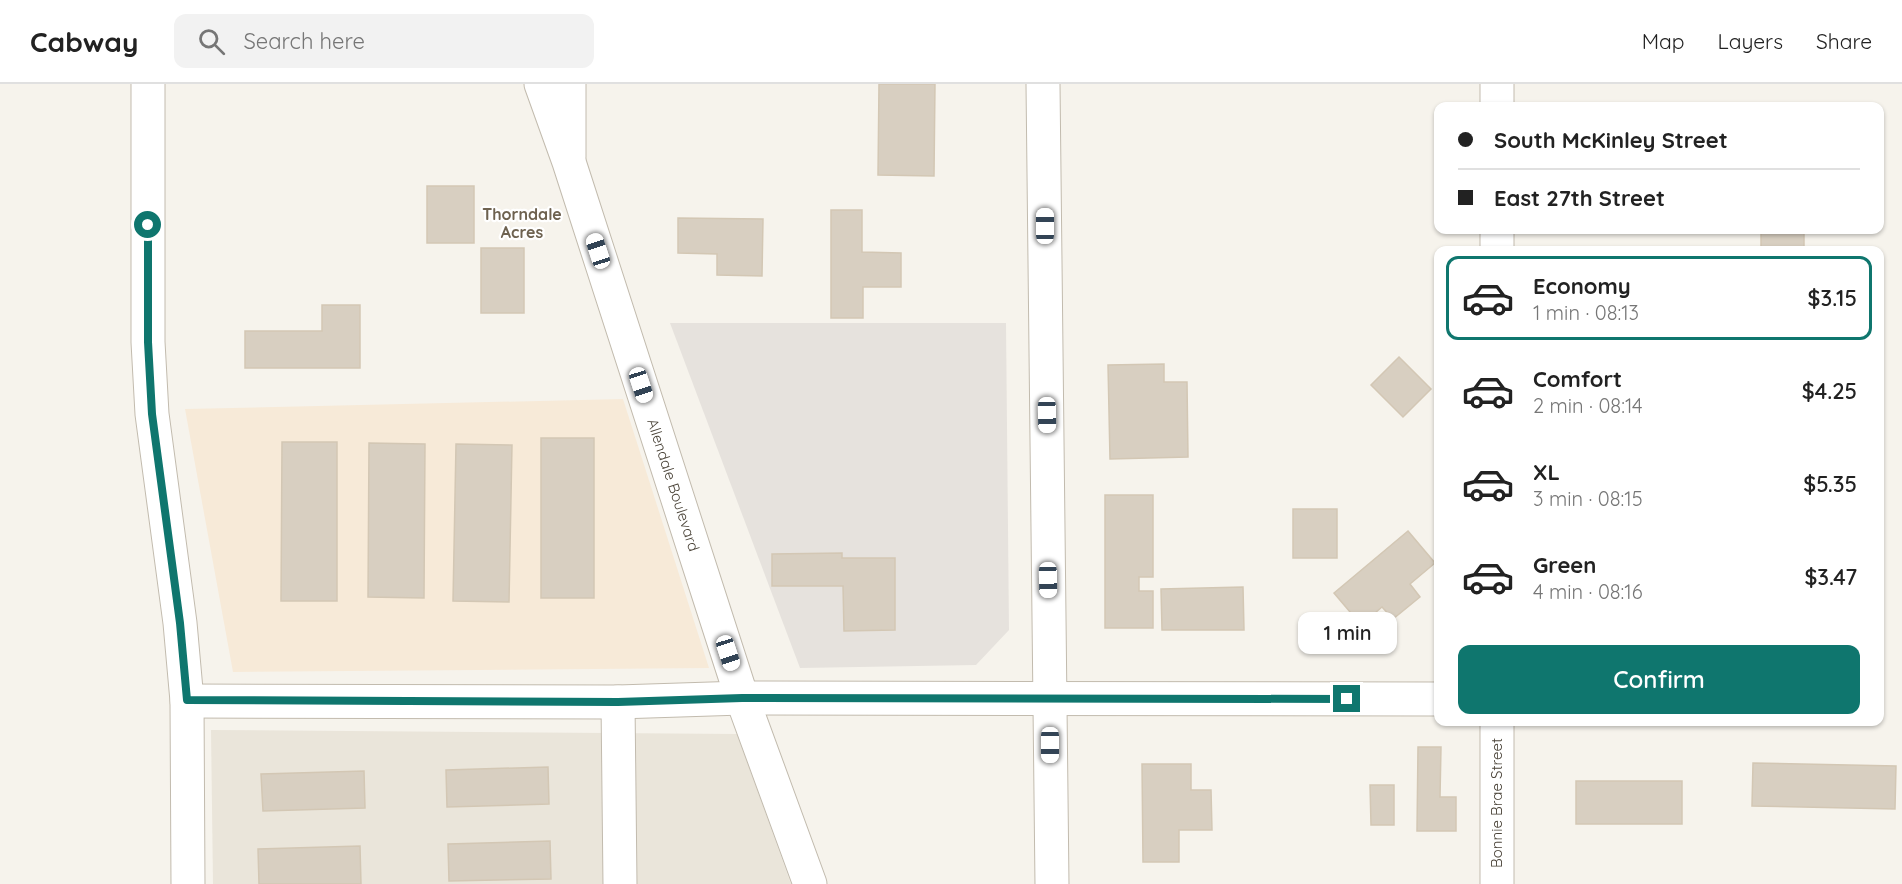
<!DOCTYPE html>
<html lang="en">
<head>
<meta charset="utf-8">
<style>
	:root { --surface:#fff; --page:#f2f2f2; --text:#222; --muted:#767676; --line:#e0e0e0; --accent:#0f766e }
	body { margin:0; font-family:Quicksand,sans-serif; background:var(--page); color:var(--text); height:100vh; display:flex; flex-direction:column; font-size:22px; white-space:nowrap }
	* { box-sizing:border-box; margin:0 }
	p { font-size:20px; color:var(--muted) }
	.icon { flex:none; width:33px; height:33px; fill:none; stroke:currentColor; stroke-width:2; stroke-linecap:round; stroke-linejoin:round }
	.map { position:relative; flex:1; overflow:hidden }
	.drawer { position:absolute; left:1434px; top:162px; width:450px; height:480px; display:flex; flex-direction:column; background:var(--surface); border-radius:12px; box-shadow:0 2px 4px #0004 }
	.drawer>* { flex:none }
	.top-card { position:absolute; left:1434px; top:18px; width:450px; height:132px; border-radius:12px; box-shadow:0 2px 4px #0004; display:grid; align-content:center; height:132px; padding:0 24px; background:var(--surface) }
	.end { position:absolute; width:27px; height:27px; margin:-14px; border:8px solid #0f766e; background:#fff; box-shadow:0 0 0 3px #fff }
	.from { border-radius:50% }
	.bubble { position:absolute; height:42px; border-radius:12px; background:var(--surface); box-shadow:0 2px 4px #0004; font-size:20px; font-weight:600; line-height:42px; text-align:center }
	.car { position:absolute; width:18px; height:36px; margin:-18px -9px; border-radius:8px; box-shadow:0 0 4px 2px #0007; background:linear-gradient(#fff 24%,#345 0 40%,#fff 0 76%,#345 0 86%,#fff 0) }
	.top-card b { display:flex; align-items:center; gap:21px; height:57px; font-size:22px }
	.top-card b+b { border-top:2px solid var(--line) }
	.top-card i { width:15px; height:15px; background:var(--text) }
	ul { padding:10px 0 0; list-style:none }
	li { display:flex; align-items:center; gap:18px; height:84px; margin:0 12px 9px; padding:0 12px; border:3px solid transparent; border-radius:12px }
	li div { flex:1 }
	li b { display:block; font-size:22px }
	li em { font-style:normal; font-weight:600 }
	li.current { border-color:var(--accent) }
	li>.icon { width:54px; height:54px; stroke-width:1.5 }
	.button { display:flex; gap:12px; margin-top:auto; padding:12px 24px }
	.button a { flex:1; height:69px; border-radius:12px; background:var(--accent); color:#fff; font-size:24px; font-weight:600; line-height:69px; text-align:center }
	header { display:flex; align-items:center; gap:36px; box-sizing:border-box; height:84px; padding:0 30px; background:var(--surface); border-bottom:2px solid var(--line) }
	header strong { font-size:28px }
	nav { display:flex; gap:33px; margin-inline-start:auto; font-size:21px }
	.search { width:420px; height:54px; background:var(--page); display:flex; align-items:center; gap:15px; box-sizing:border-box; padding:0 21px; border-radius:12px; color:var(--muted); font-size:22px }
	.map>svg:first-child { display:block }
</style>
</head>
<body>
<header>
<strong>Cabway</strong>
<div class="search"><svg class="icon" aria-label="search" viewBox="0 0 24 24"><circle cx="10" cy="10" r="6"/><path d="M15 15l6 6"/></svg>Search here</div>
<nav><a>Map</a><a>Layers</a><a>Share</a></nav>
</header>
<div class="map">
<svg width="1902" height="800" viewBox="0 0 1902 800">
	<rect width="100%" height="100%" fill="#f6f3ec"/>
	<!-- residential -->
	<path fill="#eae5da" d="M211,646L737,650L791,800H213Z"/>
	<!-- commercial -->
	<path fill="#f7ead8" d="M623,315L709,584L233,588L185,325Z"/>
	<!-- industrial -->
	<path fill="#e6e2dd" d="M670,239H1006L1009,546L976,581L800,584Z"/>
	<!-- building -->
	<g fill="#d8cfc1" stroke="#d3c7b4" stroke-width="1.5">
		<path d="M879,0H935L934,92L878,91Z"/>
		<rect x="427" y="102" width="47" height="57"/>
		<path d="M831,126H862V168L901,169V203H863V234H831Z"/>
		<path d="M678,134L763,135L762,192L717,191V170L678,169Z"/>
		<rect x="1761" y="146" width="43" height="20"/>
		<rect x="481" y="164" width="43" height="65"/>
		<path d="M322,221H360V284H245V247H322Z"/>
		<path d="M1399,273L1431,305L1403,333L1371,301Z"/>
		<path d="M1164,280V298H1187L1188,373L1110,375L1108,281Z"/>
		<rect x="541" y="354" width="53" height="160"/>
		<path d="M282,358H337V517H281Z"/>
		<path d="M369,359L425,360L424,514L368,513Z"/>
		<path d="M456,360L512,361L509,518L453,517Z"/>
		<path d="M1105,411H1153V493H1139V507H1153V544H1105Z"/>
		<rect x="1293" y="425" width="44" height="49"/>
		<path d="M1408,447L1435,479L1410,500L1420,513L1393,535L1382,523L1361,541L1334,509Z"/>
		<path d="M842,469V474H895V546L844,547L843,502H772V470Z"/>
		<path d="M1243,503L1244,546H1162L1161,505Z"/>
		<path d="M1418,663H1441L1440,713H1456V747H1417Z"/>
		<path d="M1753,679L1896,682L1895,725L1752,722Z"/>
		<path d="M1142,680H1191V706H1211L1212,746H1179V778H1143Z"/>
		<path d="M548,683L549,720L447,723L446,686Z"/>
		<path d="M364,687L365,724L263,727L261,690Z"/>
		<rect x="1576" y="697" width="106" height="43"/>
		<path d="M1370,701H1394V741H1371Z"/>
		<path d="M550,757L551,795L449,797L448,760Z"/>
		<path d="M360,762L361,800H259L258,765Z"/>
	</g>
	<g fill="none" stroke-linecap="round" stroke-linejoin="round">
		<defs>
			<g id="minor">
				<path d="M569,0V73"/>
				<path d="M1043,0L1052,800"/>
				<path d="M1497,22V0"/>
				<path d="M1497,166V146"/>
				<path d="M187,617L618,618L742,614L1438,615"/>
				<path d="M618,618L620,800"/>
				<path d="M1497,800V638"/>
			</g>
			<g id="tertiary">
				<path d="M148,0V258L152,330L180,539L187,617L188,800"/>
				<path d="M541,0L569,78L742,614L810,800"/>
			</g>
		</defs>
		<!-- minor casing -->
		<use href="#minor" stroke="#c2bbae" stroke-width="35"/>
		<!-- tertiary casing -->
		<use href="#tertiary" stroke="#c2bbae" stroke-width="35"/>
		<!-- minor -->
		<use href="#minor" stroke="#fff" stroke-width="33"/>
		<!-- tertiary -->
		<use href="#tertiary" stroke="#fff" stroke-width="33"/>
	</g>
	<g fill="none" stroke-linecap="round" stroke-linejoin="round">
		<!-- route -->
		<path stroke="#0f766e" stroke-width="8" d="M148,141V258L152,330L180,539L187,616L618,618L742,614L1347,615"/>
	</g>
	<g text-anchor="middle" stroke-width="4.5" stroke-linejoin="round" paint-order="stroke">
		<!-- street labels -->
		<g font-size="15" fill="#4b4439" stroke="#fff">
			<text transform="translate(673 401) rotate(72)" y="5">Allendale Boulevard</text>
			<text transform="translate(1497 719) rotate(-90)" y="5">Bonnie Brae Street</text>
		</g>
		<!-- neighbourhood labels -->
		<g font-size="16" font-weight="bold" fill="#6e6250" stroke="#fff">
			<text x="522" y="136">Thorndale<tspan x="522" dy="18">Acres</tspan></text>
		</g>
	</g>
</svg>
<i class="end from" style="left:148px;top:141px"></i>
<i class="end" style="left:1347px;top:615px"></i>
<div class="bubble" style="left:1298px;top:528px;width:99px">1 min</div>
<i class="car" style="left:1045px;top:142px;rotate:0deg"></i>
<i class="car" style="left:598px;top:167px;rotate:342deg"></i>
<i class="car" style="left:641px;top:301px;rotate:162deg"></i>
<i class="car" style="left:1047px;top:331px;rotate:179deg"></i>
<i class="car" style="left:1048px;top:496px;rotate:179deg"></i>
<i class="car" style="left:728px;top:569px;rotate:162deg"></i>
<i class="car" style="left:1050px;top:661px;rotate:180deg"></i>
<div class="top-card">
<b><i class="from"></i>South McKinley Street</b>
<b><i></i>East 27th Street</b>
</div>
<section class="drawer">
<ul>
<li class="current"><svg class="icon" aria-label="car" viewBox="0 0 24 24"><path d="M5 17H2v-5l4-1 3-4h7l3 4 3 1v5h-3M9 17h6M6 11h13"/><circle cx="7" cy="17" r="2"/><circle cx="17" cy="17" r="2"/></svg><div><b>Economy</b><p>1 min · 08:13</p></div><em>$3.15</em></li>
<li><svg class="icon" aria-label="car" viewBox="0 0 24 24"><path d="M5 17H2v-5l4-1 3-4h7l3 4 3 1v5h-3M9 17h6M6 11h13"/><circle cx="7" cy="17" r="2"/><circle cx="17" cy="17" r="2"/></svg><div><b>Comfort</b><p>2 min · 08:14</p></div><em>$4.25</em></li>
<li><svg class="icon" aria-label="car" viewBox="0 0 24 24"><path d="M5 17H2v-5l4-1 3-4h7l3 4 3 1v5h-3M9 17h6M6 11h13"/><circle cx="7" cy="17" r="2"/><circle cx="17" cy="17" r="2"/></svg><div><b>XL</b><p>3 min · 08:15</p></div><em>$5.35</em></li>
<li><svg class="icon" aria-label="car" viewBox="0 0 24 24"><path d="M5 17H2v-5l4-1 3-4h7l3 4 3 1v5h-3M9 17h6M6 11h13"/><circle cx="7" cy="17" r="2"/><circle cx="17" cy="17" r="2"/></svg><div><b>Green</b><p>4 min · 08:16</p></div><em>$3.47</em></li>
</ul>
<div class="button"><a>Confirm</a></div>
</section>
</div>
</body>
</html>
